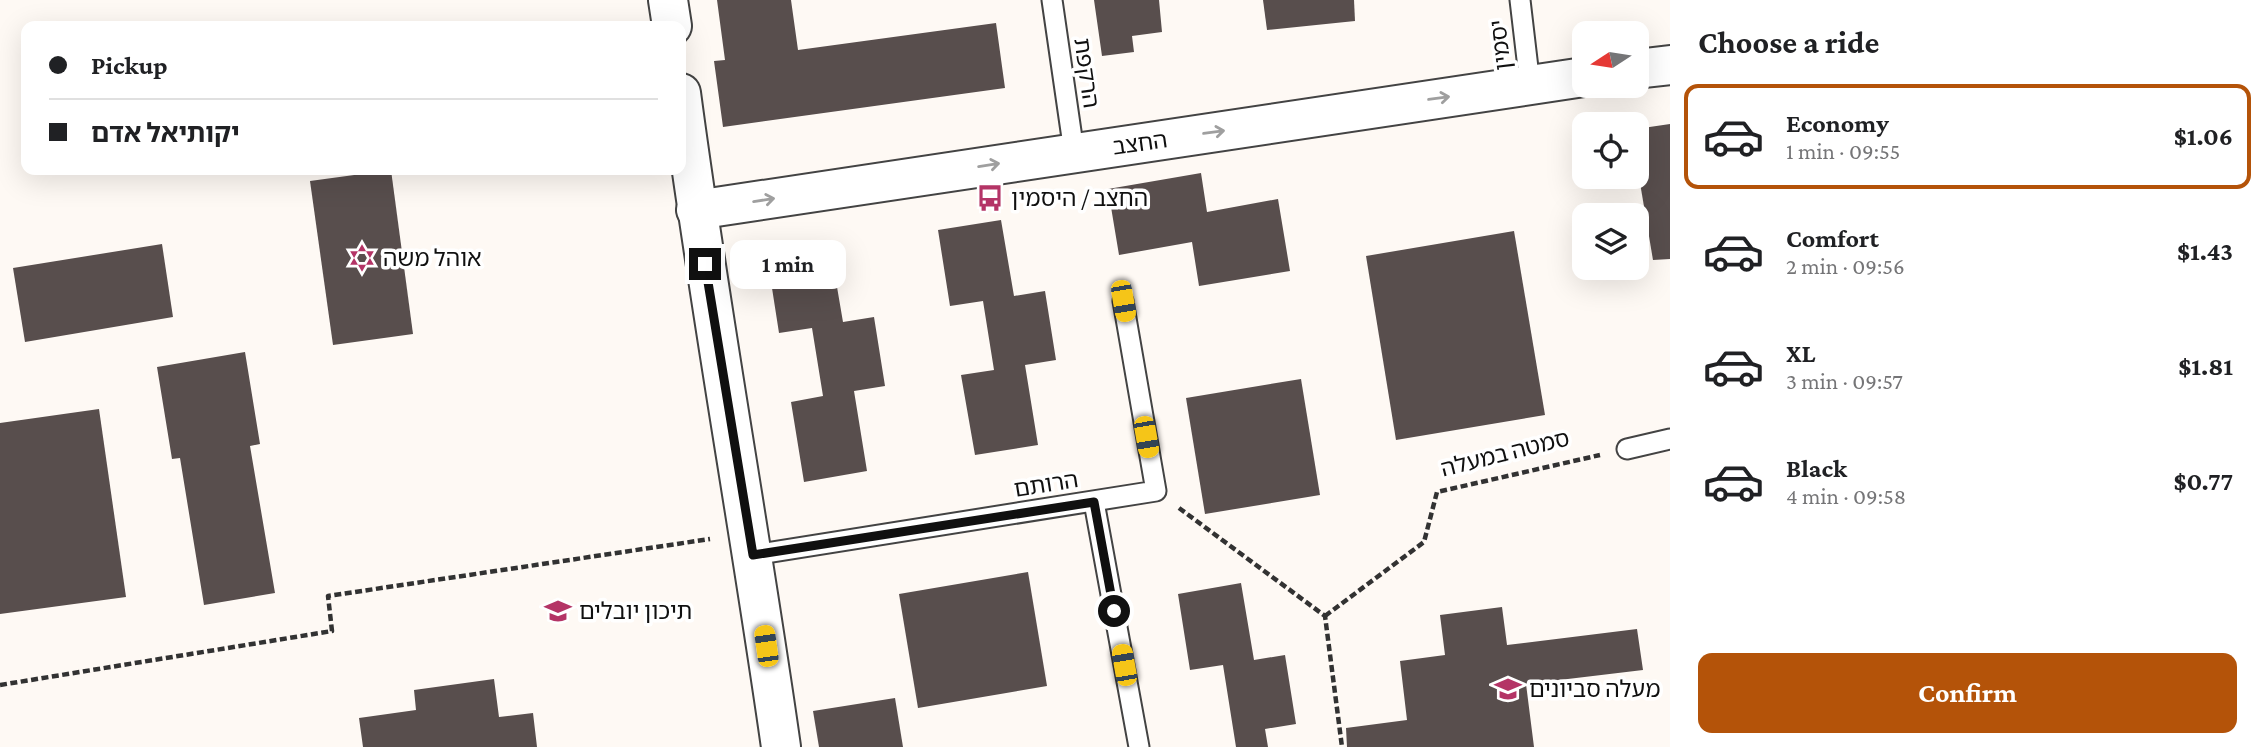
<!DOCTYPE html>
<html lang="en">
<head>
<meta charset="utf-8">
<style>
	:root { --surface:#fff; --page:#f2f2f2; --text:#202124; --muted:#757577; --line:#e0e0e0; --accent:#b45309 }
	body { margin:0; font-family:"Crimson Pro","Noto Sans Hebrew",serif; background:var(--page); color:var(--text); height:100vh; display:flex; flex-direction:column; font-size:26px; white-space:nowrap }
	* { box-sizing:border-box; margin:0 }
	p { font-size:23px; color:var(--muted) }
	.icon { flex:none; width:38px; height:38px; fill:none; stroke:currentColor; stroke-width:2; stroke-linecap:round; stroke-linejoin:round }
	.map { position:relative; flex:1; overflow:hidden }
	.details { display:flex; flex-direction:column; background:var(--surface); width:595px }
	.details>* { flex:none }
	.guide { position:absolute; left:21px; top:21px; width:665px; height:154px; border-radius:14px; box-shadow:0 7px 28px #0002; display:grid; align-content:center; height:154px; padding:0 28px; background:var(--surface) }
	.needle { width:46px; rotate:258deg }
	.fabs { position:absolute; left:1572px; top:21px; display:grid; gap:14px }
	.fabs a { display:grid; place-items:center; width:77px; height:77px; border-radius:14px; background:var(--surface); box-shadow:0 7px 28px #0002; font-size:35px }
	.end { position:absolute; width:32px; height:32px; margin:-16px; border:9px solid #101010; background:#fff; box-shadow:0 0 0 4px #fff }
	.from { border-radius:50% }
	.bubble { position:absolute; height:49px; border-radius:14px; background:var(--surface); box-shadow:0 7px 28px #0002; font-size:23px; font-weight:700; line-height:49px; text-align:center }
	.car { position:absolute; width:21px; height:42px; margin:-21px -10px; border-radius:9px; box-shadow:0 0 5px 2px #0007; background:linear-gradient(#f5c518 24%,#345 0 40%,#f5c518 0 76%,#345 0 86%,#f5c518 0) }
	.guide b { display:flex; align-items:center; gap:24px; height:66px; font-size:26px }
	.guide b+b { border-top:2px solid var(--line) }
	.guide i { width:18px; height:18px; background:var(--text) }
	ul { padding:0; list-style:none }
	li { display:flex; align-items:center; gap:21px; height:105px; margin:0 14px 10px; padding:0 14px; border:4px solid transparent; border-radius:14px }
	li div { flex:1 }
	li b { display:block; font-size:26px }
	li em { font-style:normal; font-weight:700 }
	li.on { border-color:var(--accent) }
	li>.icon { width:63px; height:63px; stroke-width:1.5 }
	h2 { padding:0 28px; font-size:32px; line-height:84px }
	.cta { display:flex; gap:14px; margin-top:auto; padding:14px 28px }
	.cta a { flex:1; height:80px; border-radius:14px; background:var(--accent); color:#fff; font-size:28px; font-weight:700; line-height:80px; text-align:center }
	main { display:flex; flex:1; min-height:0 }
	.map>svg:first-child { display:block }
</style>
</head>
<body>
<main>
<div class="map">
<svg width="1670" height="747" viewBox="0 0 1670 747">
	<rect width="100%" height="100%" fill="#fef9f4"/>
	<!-- building -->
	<g fill="#584e4d">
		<path d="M717,0H791L798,50L996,23L1005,88L723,127L714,61L725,60Z"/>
		<path d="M1094,0H1159L1162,32L1132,36L1134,52L1102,56Z"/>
		<path d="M1263,0H1354L1355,21L1267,30Z"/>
		<path d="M1670,124V259L1653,260L1636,159V129Z"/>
		<path d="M391,170L413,334L333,345L310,181Z"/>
		<path d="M1201,173L1207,212L1278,199L1290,271L1199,286L1192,242L1119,255L1108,189Z"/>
		<path d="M1001,220L1014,296L1045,291L1056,360L1025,365L1038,445L975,455L961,375L994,370L983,301L950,306L938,230Z"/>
		<path d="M1514,231L1545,415L1396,440L1366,256Z"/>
		<path d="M162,244L173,317L25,342L13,268Z"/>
		<path d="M830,246L843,322L874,317L885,386L854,391L867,471L804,482L791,402L823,396L812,328L779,333L767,256Z"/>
		<path d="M245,352L260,444L250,446L275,593L204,605L180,458L172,459L157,367Z"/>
		<path d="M1301,379L1320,495L1205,514L1186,398Z"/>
		<path d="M99,409L126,597L0,614V423Z"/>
		<path d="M1028,572L1047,686L918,708L899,594Z"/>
		<path d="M1241,583L1254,660L1285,655L1296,724L1265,729L1268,747H1236L1223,665L1190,670L1178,594Z"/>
		<path d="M1502,607L1507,645L1637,629L1643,670L1526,684L1534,747H1347L1346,728L1407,720L1400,661L1445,655L1440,615Z"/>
		<path d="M494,679L499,717L533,713L537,747H363L359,718L416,710L414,690Z"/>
		<path d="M895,698L903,747H819L813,711Z"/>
	</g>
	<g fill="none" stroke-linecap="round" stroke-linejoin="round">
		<defs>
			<g id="service">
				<path d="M1052,0L1074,152"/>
				<path d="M1520,0L1530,85"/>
				<path d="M1627,449L1670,439"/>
				<path d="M1094,502L1139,747"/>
				<path d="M753,555L1156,491L1123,301"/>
			</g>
			<g id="tertiary">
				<path d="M668,0L672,26"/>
				<path d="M1636,69L1670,65"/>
				<path d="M681,93C710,312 750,529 781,747"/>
				<path d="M696,210L1584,77"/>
			</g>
		</defs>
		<!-- service casing -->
		<use href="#service" stroke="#434343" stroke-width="23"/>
		<!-- tertiary casing -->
		<use href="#tertiary" stroke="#434343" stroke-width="42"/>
		<!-- path -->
		<g stroke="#323232" stroke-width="4.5" stroke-dasharray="7 3.5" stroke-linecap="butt">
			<path d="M1179,508L1325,616L1342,747"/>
			<path d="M1325,616L1424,542L1437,492L1600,455"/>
			<path d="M0,685L332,631L328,596L710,539"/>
		</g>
		<!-- service -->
		<use href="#service" stroke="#fff" stroke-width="19"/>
		<!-- tertiary -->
		<use href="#tertiary" stroke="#fff" stroke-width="38"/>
	</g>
	<!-- one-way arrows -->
	<defs><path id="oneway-shaft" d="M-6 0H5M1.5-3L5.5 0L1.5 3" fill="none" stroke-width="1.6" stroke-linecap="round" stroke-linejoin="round" transform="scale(1.75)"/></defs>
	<g stroke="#9f9f9f">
		<use href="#oneway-shaft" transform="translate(1439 98) rotate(-8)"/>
		<use href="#oneway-shaft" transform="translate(1214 132) rotate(-8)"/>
		<use href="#oneway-shaft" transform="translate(989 165) rotate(-9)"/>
		<use href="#oneway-shaft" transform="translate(764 200) rotate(-9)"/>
	</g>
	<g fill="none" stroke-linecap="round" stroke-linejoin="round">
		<!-- route -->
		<path stroke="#101010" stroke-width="9" d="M705,264L753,555L1094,502L1114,611"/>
	</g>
	<!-- icons -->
	<defs>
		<symbol id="bus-bare" viewBox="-9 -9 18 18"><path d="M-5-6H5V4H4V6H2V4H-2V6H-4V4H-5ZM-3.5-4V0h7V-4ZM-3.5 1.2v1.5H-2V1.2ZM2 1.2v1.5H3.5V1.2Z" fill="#b43466" stroke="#fff" stroke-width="2.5" paint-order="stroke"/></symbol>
		<symbol id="synagogue-bare" viewBox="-9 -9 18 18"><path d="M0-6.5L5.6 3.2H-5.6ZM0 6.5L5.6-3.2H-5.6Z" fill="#b43466" stroke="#fff" stroke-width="2.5" paint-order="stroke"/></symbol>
		<symbol id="school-bare" viewBox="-9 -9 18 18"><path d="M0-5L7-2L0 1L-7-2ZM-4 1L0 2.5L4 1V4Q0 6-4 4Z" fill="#b43466" stroke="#fff" stroke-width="2.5" paint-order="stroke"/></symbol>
	</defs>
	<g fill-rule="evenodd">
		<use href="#bus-bare" x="971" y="179" width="38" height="38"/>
		<use href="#synagogue-bare" x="343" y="239" width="38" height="38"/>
		<use href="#school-bare" x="539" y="592" width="38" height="38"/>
		<use href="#school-bare" x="1489" y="670" width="38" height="38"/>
	</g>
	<g text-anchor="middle" stroke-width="7" stroke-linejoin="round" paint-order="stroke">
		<!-- street labels -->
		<g font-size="23" fill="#101010" stroke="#fff">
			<text transform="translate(1500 45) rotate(-97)" y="8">יסמין</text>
			<text transform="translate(1087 73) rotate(82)" y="8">הרקפת</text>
			<text transform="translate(1140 143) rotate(-8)" y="8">החצב</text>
			<text transform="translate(1505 453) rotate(-14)" y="8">סמטה במעלה</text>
			<text transform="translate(1046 484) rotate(-9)" y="8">הרותם</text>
		</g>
		<!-- poi labels -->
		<g font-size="23" fill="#101010" stroke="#fff" text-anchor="start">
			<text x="1011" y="206">החצב / היסמין</text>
			<text x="383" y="266">אוהל משה</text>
			<text x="579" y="619">תיכון יובלים</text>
			<text x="1529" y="697">מעלה סביונים</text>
		</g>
	</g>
</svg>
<div class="fabs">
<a><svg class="needle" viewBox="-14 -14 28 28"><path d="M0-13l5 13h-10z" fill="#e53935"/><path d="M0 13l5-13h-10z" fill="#757577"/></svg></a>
<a><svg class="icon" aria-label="locate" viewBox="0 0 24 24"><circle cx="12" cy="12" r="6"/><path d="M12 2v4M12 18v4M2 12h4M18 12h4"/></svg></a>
<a><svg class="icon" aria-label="layers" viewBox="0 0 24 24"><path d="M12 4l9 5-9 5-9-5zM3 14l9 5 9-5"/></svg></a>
</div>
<i class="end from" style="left:1114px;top:611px"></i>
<i class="end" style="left:705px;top:264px"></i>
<div class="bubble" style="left:730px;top:240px;width:116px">1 min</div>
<i class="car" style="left:1123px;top:301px;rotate:170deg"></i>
<i class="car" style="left:1146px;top:437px;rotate:170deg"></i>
<i class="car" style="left:766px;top:646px;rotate:352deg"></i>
<i class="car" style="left:1124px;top:665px;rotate:350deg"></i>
<div class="guide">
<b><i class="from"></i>Pickup</b>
<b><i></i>יקותיאל אדם</b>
</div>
</div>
<section class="details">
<h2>Choose a ride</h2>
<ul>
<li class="on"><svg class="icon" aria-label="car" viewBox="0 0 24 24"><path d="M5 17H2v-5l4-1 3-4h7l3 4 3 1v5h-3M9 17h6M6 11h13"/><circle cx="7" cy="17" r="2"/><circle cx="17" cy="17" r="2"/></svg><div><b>Economy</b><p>1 min · 09:55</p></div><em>$1.06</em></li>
<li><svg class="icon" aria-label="car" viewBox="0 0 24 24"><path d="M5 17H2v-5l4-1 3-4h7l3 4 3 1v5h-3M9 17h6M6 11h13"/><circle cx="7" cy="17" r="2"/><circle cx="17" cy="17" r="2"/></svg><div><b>Comfort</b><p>2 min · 09:56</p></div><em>$1.43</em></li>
<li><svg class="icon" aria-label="car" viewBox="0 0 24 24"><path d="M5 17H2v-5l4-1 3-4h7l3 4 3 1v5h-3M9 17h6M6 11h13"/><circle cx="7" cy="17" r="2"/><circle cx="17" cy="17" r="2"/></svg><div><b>XL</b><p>3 min · 09:57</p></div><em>$1.81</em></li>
<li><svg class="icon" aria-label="car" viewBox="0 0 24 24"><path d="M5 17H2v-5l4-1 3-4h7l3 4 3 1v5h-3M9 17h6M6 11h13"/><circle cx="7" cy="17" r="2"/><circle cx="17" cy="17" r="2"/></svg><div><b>Black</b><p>4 min · 09:58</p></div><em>$0.77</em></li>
</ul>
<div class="cta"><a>Confirm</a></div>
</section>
</main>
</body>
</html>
